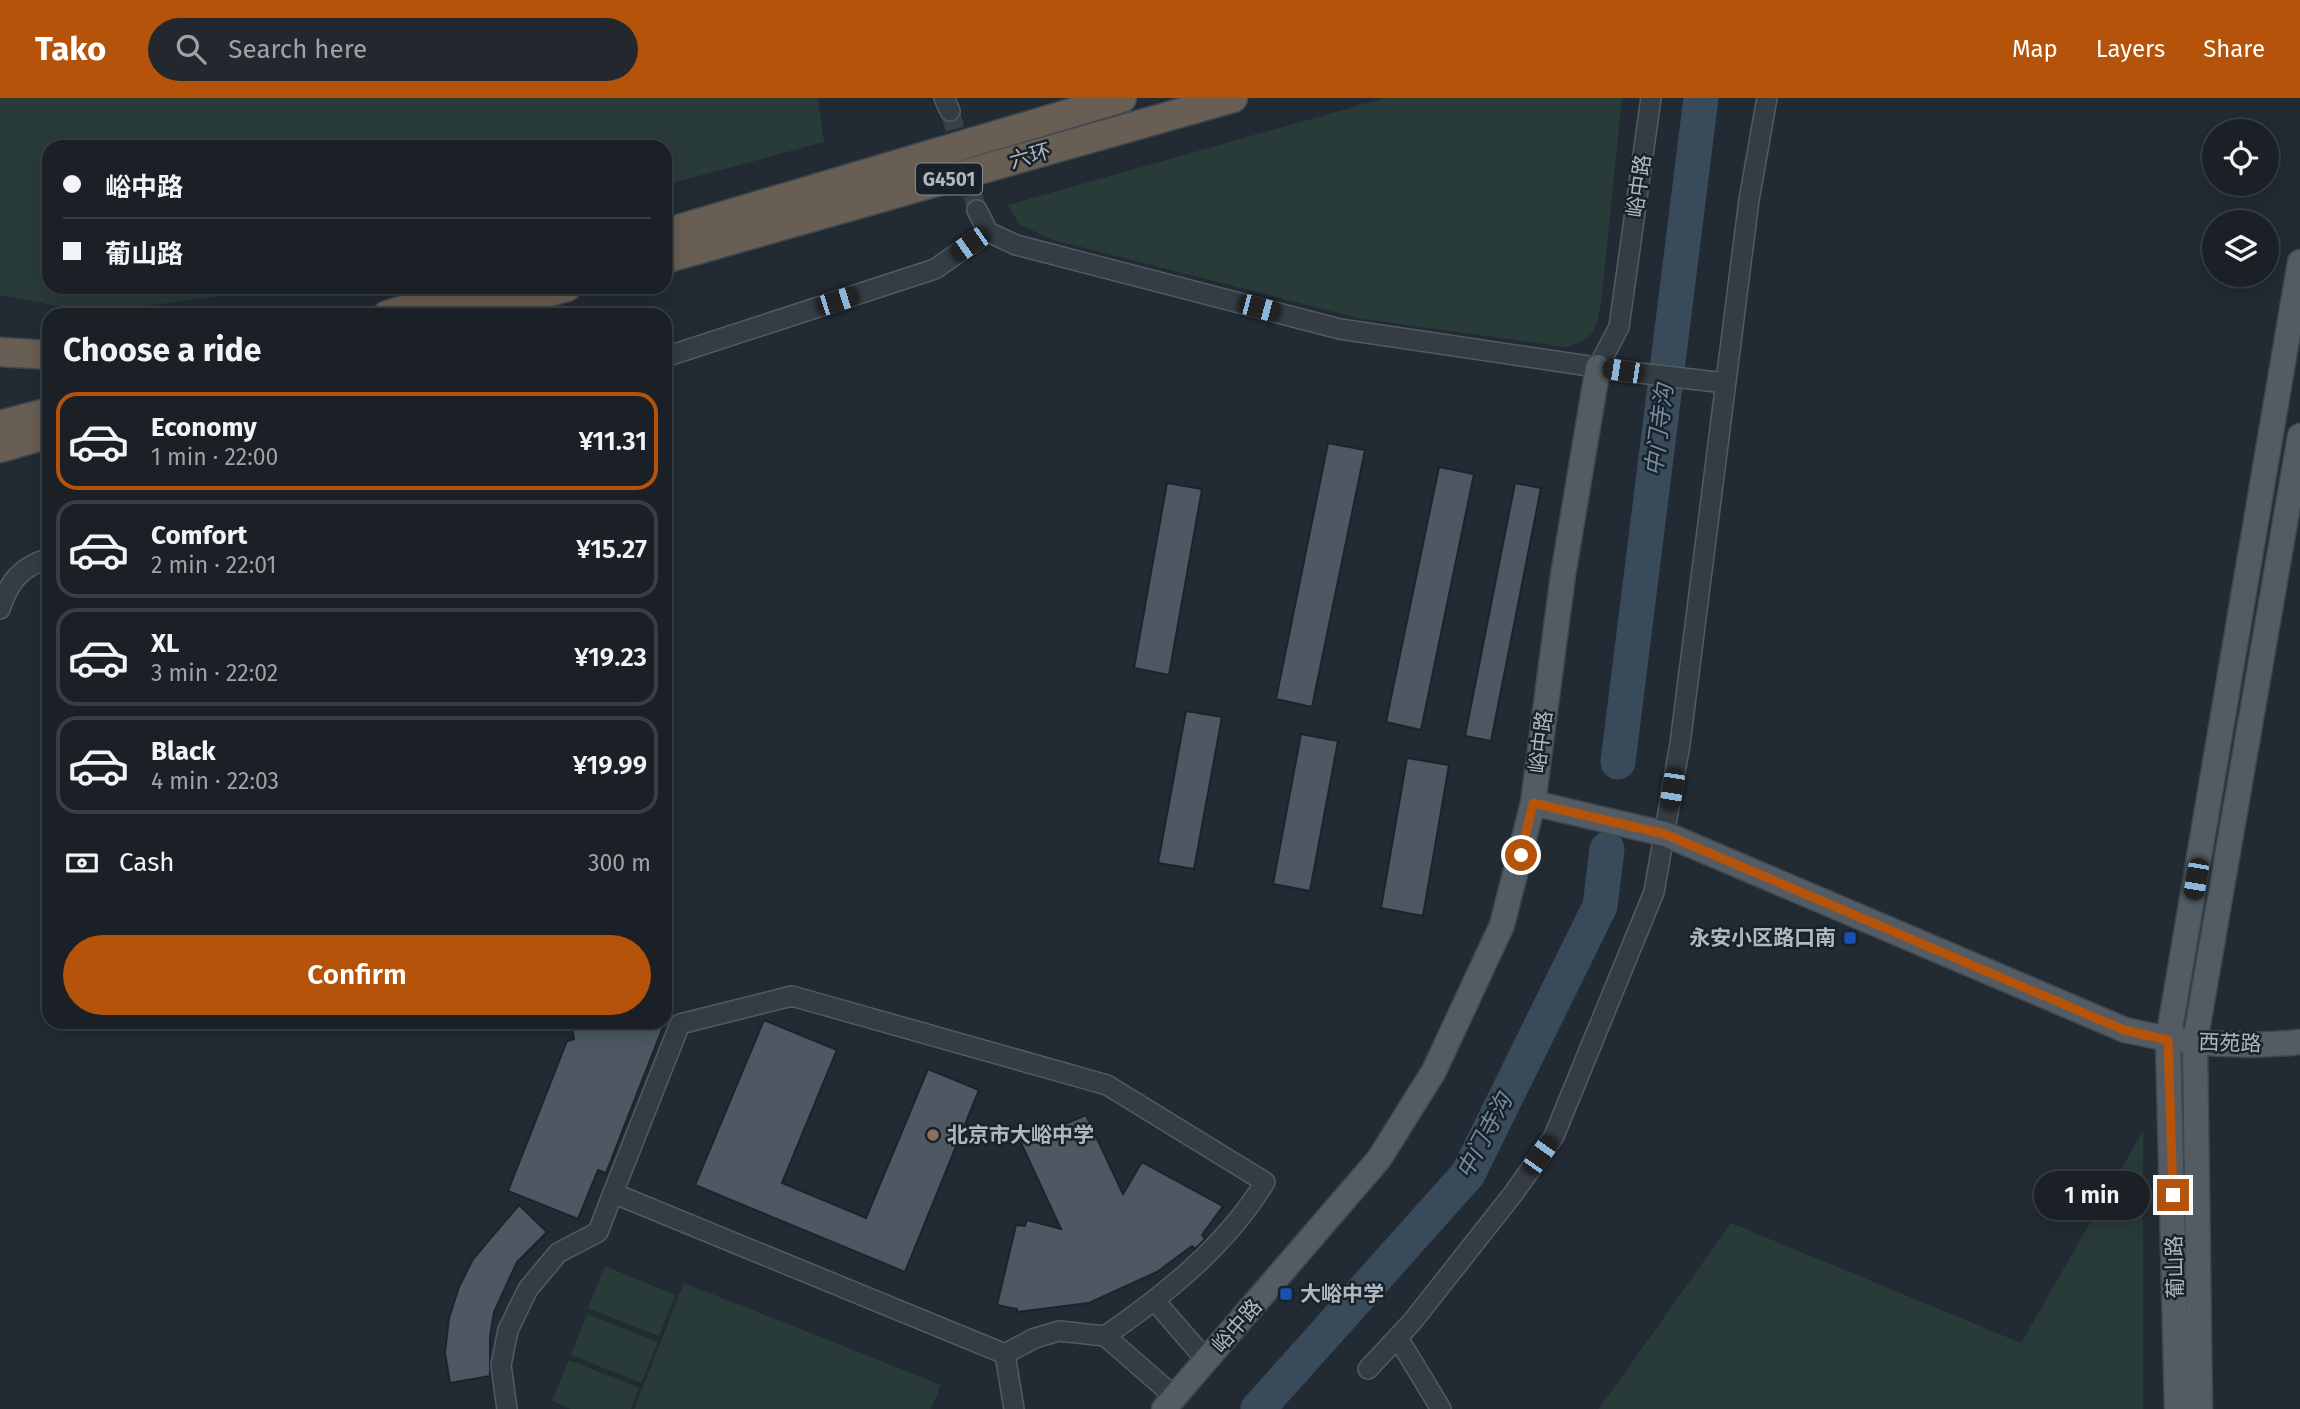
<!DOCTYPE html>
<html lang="en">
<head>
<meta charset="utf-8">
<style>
	:root { --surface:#1a2026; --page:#23282e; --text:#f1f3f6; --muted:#9fa3a7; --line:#383e43; --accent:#b45309 }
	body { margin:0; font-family:"Fira Sans","Noto Sans SC",sans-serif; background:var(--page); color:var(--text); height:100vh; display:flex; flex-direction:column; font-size:26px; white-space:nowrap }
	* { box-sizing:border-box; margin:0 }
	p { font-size:23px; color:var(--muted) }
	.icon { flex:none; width:38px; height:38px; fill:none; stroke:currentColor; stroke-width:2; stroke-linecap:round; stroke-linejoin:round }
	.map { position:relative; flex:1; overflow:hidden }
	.panel { position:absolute; left:42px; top:210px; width:630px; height:721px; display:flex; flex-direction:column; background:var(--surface); border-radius:21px; box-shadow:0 4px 18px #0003,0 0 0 2px var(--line) }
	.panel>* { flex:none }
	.guide { position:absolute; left:42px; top:42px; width:630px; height:154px; border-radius:21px; box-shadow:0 4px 18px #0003,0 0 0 2px var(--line); display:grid; align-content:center; height:154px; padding:0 21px; background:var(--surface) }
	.controls { position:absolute; left:2202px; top:21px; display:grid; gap:14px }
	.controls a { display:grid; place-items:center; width:77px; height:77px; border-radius:50%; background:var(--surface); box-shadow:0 4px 18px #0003,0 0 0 2px var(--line); font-size:35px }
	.end { position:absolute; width:32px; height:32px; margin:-16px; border:9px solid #b45309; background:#fff; box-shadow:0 0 0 4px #fff }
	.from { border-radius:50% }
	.bubble { position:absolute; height:49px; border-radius:24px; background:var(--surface); box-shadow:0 4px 18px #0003,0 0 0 2px var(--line); font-size:23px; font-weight:600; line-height:49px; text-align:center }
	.car { position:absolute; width:21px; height:42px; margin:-21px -10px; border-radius:9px; box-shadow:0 0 5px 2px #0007; background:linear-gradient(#222 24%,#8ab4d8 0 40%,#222 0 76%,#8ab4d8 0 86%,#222 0) }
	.guide b { display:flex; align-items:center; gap:24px; height:66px; font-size:26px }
	.guide b+b { border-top:2px solid var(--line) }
	.guide i { width:18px; height:18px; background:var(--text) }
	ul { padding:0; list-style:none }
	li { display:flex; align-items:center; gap:21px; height:98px; margin:0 14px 10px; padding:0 7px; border:4px solid var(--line); border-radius:21px }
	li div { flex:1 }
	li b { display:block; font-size:26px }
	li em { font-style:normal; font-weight:600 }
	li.current { border-color:var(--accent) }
	li>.icon { width:63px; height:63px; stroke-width:1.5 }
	h2 { padding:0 21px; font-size:32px; line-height:84px }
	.pay { display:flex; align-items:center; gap:18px; height:77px; padding:0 21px; font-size:26px }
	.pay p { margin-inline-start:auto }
	.primary-button { display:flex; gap:14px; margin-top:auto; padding:14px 21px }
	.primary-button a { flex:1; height:80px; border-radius:42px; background:var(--accent); color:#fff; font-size:28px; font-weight:600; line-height:80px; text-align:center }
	header { display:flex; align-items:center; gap:42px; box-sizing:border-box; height:98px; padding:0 35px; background:var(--accent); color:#fff }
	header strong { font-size:33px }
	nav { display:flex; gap:38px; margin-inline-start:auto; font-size:24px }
	.search { width:490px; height:63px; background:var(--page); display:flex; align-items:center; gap:18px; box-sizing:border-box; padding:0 24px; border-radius:38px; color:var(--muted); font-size:26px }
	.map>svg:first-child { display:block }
</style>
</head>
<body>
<header>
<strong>Tako</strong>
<div class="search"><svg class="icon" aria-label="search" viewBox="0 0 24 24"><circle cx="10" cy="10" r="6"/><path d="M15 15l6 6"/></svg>Search here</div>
<nav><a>Map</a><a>Layers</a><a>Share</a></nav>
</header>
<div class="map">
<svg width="2300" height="1311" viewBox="0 0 2300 1311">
	<rect width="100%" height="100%" fill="#222b33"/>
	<!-- green -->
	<g fill="#293b39">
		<path d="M0,0H818L824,44L665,87V49H49V189H288L94,215L0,197Z"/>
		<path d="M1385,0H1622L1601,205C1595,234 1595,241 1565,249L1357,220L1054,142L1020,127L1008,107Z"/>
		<path d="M2143,1033V1311H1599L1731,1125L2021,1245Z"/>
		<path d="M605,1168L675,1197L659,1238L588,1210Z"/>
		<path d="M684,1185L941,1287L931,1311H634Z"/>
		<path d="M587,1216L658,1244L641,1285L571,1257Z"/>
		<path d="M569,1262L639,1290L631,1311H571L552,1303Z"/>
	</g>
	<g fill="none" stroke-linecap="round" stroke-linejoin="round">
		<!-- river -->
		<g stroke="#394b5b" stroke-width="35">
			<path d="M1618,664L1701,0"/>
			<path d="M1258,1311L1468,1076L1600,808L1607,751"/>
		</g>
	</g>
	<!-- building -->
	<g fill="#4d5862" stroke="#1c242b" stroke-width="2">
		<path d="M1328,345L1365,352L1312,609L1276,601Z"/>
		<path d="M1439,369L1474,376L1421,632L1386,624Z"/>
		<path d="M1167,385L1202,391L1169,577L1134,570Z"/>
		<path d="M1515,385L1541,390L1491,643L1465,638Z"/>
		<path d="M1186,613L1222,619L1194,771L1158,765Z"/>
		<path d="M1301,636L1338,643L1310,793L1273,786Z"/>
		<path d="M1407,660L1449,667L1423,818L1381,810Z"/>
		<path d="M764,922L837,952L782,1085L866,1120L928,971L979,992L905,1174L695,1087Z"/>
		<path d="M598,924H651L663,929L606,1075L598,1072L578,1121L508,1093L567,943L574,941L572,930Z"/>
		<path d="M1086,1017L1123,1096L1142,1064L1223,1108L1202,1137L1205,1141L1195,1151L1192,1148L1157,1174L1089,1205L1017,1214V1211L997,1207L1016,1127L1025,1128L1027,1122L1061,1131L1021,1045Z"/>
		<path d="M519,1107L547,1134L517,1164L494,1214L490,1239V1278L450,1285L445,1255L449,1220L459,1189L473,1161Z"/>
	</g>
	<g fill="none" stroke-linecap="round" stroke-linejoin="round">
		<!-- minor-tunnel -->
		<path stroke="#374048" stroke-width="19" stroke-dasharray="19 10" stroke-linecap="butt" d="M950,13L977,112"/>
		<defs>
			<g id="minor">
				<path d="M944,0L950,13"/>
				<path d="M977,112L988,134L1016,147L1340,231L1623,273L1725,285"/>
				<path d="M665,259L935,171L988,134"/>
				<path d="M1598,269L1619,229L1651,0"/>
				<path d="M0,511C9,483 21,469 49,460"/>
				<path d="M1155,1203L1207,1263"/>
				<path d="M1105,1238C1166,1196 1226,1148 1265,1084L1107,987L792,898L680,926L613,1095L1005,1256L1035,1240L1059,1233L1105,1238L1175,1299"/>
				<path d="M1398,1240L1441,1311"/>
				<path d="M1005,1256L1014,1311"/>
				<path d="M1368,1271L1412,1224L1513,1096L1554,1038L1654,794L1680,646L1749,102L1767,0"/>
				<path d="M507,1311L501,1267L508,1232L528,1191L558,1155L598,1134L613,1095"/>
			</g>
			<g id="major">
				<path d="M1533,705L1665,736L2125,932C2183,946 2240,950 2300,944"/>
				<path d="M1164,1311L1379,1061L1434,973L1502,827L1533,705L1563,477L1598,269"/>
				<path d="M2177,1311L2168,942L2300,164"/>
				<path d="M2200,1311L2195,944L2300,338"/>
			</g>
			<g id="highway">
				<path d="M665,135L1122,0"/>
				<path d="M665,161L1233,0"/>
				<path d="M387,217L482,189"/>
				<path d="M469,217L567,189"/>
				<path d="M0,254L49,257"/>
				<path d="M0,327L49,314"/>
				<path d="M0,350L49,336"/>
			</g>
		</defs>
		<!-- minor casing -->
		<use href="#minor" stroke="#525b62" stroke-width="22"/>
		<!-- major casing -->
		<use href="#major" stroke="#3e464e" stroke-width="27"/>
		<!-- highway casing -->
		<use href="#highway" stroke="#3f484f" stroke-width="31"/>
		<!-- minor -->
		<use href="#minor" stroke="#353d44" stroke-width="19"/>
		<!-- major -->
		<use href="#major" stroke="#535c64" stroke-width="24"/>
		<!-- highway -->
		<use href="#highway" stroke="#695e53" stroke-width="28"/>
	</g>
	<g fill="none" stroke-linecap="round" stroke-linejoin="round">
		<!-- route -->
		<path stroke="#b45309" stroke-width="9" d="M1521,757L1533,705L1665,736L2124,932L2168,942L2173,1097"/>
	</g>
	<!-- markers -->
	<g fill="#1a4fb4" stroke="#1a2229" stroke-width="2.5">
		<rect x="1843" y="833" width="14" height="14" rx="3.5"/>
		<rect x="1279" y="1189" width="14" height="14" rx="3.5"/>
	</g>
	<circle fill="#8d6e63" stroke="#1a2229" stroke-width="2.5" cx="933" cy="1037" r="7"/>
	<g text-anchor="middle" stroke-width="5" stroke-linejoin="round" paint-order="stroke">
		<!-- shield labels -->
		<rect fill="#1a2229" stroke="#828b93" stroke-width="2" x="916" y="65.5" width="66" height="31" rx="5"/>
		<g font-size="19" font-weight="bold" fill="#afb8c1">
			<text x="949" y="88">G4501</text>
		</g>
		<!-- street labels -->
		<g font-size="21" fill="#afb8c1" stroke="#1a2229">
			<text transform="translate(1030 58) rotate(-16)" y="7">六环</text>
			<text transform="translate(1639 88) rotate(-82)" y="7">峪中路</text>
			<text transform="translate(1541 644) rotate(-83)" y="7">峪中路</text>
			<text transform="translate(2230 945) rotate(2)" y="7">西苑路</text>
			<text transform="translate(2175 1169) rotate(-92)" y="7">葡山路</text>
			<text transform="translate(1237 1228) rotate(-49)" y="7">峪中路</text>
		</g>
		<!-- poi labels -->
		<g font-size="21" font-weight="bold" fill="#afb8c1" stroke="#1a2229" text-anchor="start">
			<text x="1836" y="847" text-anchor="end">永安小区路口南</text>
			<text x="947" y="1044">北京市大峪中学</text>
			<text x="1300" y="1203">大峪中学</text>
		</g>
		<!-- water labels -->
		<g font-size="23" font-style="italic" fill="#738ca1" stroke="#1a2229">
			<text transform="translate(1659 332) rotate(-83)" y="8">中门寺沟</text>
			<text transform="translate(1484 1038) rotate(-62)" y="8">中门寺沟</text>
		</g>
	</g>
</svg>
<div class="controls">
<a><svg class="icon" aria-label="locate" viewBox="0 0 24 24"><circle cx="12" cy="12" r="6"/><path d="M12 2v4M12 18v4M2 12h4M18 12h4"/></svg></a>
<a><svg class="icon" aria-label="layers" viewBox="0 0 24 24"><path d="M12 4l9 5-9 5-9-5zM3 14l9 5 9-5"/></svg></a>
</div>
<i class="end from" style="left:1521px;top:757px"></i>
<i class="end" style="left:2173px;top:1097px"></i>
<div class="bubble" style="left:2034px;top:1073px;width:116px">1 min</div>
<i class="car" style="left:970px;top:146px;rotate:235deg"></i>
<i class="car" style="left:837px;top:203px;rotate:72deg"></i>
<i class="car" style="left:1259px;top:210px;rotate:105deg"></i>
<i class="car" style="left:1623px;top:273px;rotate:279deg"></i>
<i class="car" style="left:1672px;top:691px;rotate:189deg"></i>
<i class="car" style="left:2196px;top:781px;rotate:190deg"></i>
<i class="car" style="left:1540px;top:1057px;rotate:35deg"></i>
<div class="guide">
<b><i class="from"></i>峪中路</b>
<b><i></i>葡山路</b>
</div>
<section class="panel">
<h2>Choose a ride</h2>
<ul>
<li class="current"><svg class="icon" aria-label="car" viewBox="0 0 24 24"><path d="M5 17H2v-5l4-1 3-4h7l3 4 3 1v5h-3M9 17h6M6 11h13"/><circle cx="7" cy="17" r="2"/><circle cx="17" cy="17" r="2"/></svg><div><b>Economy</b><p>1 min · 22:00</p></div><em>¥11.31</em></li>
<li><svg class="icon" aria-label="car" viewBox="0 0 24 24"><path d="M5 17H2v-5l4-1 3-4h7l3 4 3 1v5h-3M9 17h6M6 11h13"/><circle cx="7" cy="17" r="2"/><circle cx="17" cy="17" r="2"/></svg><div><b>Comfort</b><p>2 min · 22:01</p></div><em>¥15.27</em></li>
<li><svg class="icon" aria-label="car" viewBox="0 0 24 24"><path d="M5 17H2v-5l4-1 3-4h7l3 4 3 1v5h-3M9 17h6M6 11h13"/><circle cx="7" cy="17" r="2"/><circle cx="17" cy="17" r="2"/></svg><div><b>XL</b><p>3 min · 22:02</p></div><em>¥19.23</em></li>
<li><svg class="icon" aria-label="car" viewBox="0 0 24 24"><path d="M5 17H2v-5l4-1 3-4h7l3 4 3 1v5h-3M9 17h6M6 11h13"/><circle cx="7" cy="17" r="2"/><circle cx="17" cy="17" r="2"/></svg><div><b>Black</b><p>4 min · 22:03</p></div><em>¥19.99</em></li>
</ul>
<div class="pay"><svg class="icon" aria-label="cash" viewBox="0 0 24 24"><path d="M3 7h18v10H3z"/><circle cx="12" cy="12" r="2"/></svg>Cash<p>300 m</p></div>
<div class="primary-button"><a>Confirm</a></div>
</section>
</div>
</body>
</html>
